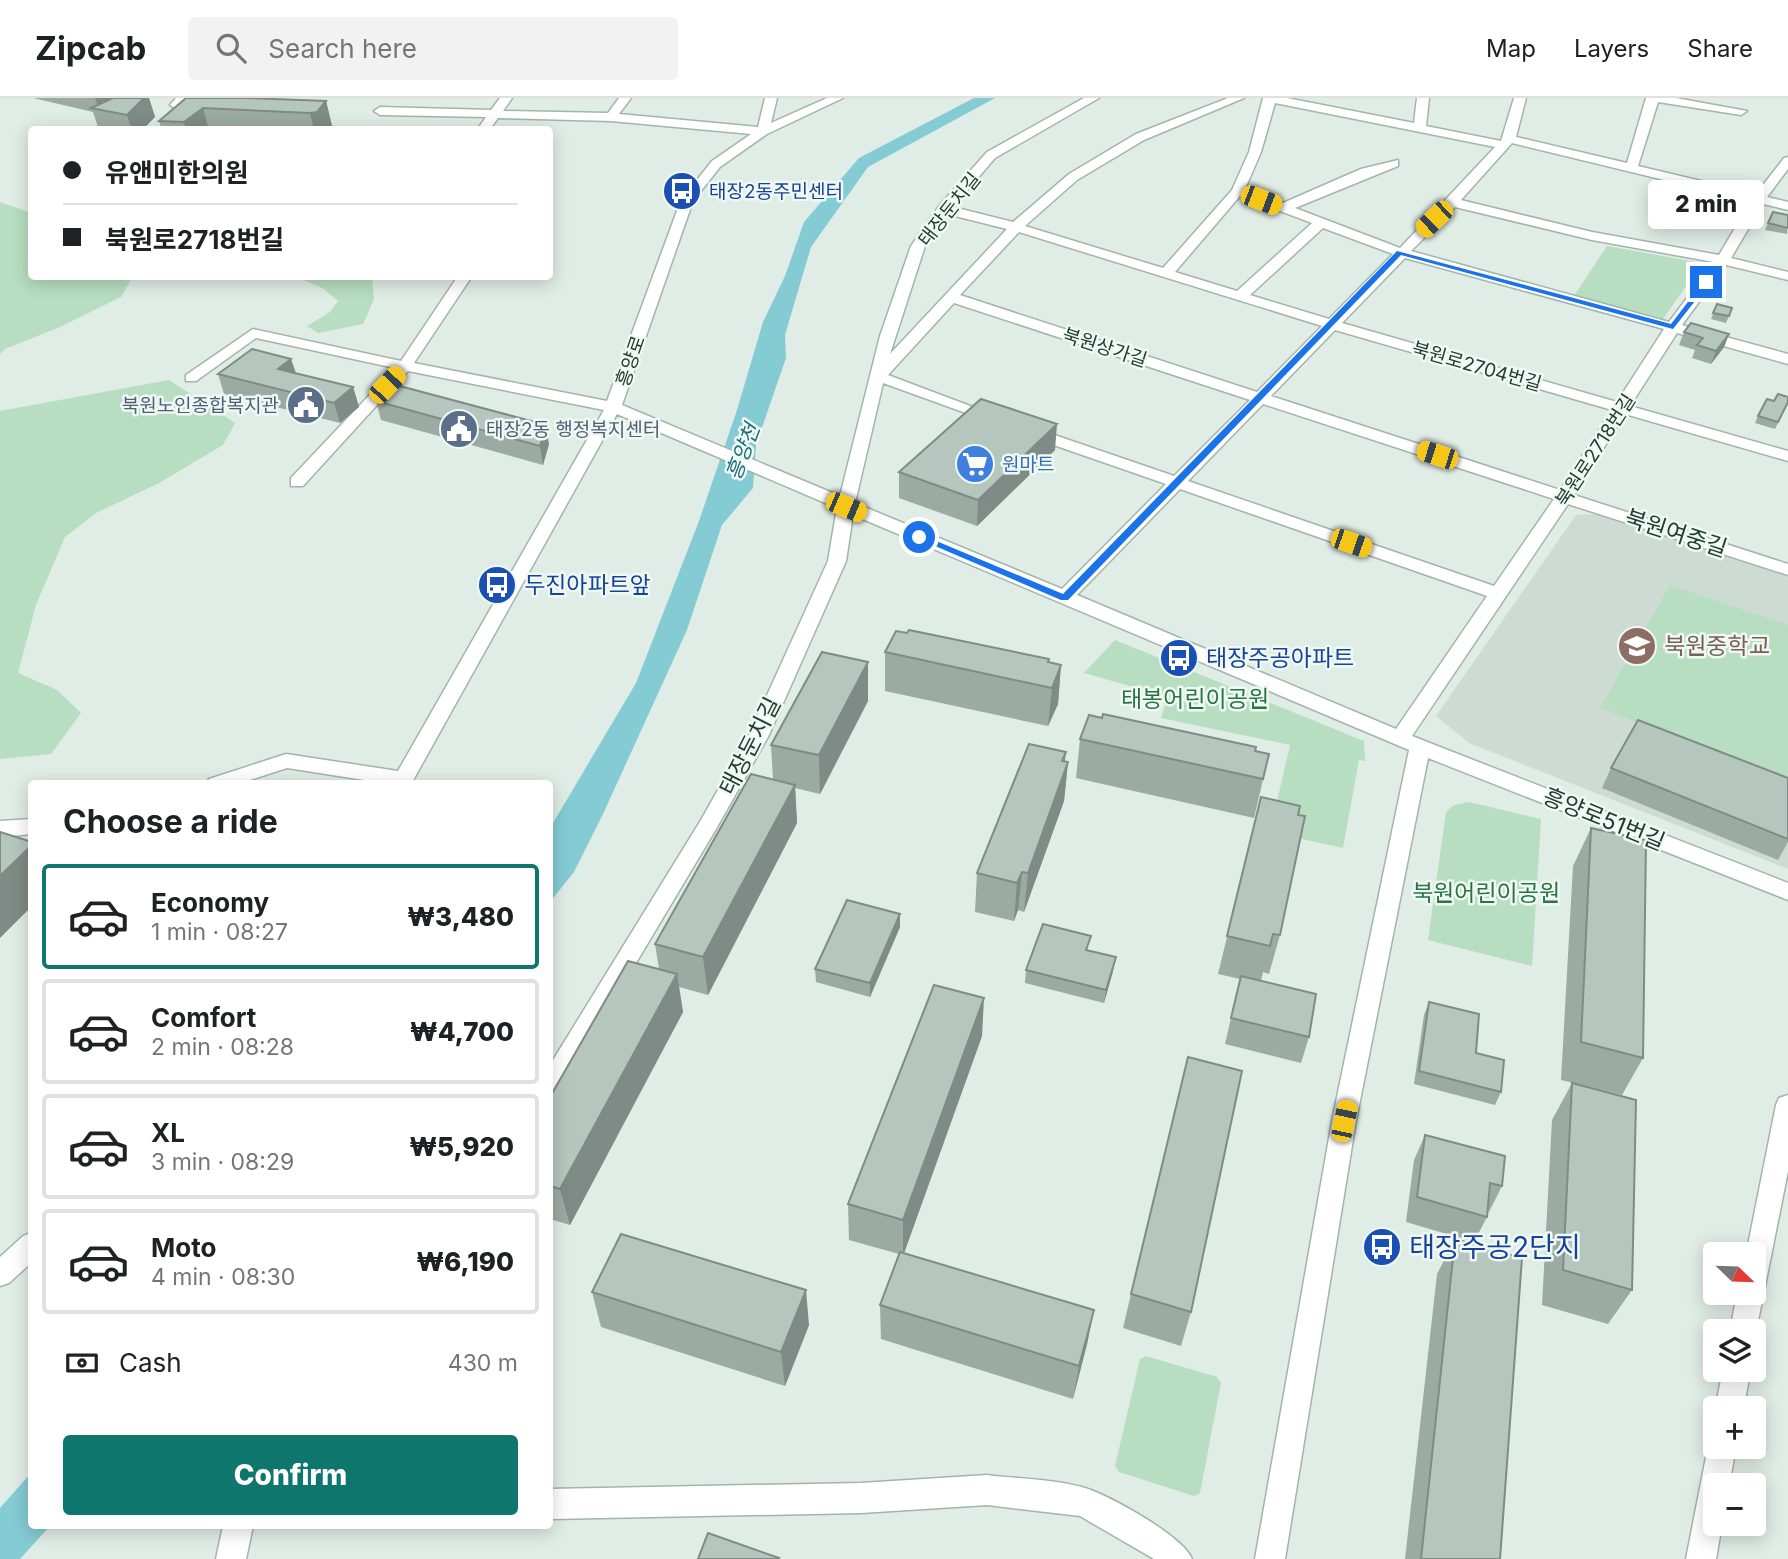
<!DOCTYPE html>
<html lang="en">
<head>
<meta charset="utf-8">
<style>
	:root { --surface:#fff; --page:#f2f2f2; --text:#202124; --muted:#757577; --line:#e0e0e0; --accent:#0f766e }
	body { margin:0; font-family:Inter,"Noto Sans KR",sans-serif; background:var(--page); color:var(--text); height:100vh; display:flex; flex-direction:column; font-size:26px; white-space:nowrap }
	* { box-sizing:border-box; margin:0 }
	p { font-size:23px; color:var(--muted) }
	.icon { flex:none; width:38px; height:38px; fill:none; stroke:currentColor; stroke-width:2; stroke-linecap:round; stroke-linejoin:round }
	.map { position:relative; flex:1; overflow:hidden }
	.details { position:absolute; left:28px; top:682px; width:525px; height:749px; display:flex; flex-direction:column; background:var(--surface); border-radius:7px; box-shadow:0 4px 18px #0003 }
	.details>* { flex:none }
	.hud { position:absolute; left:28px; top:28px; width:525px; height:154px; border-radius:7px; box-shadow:0 4px 18px #0003; display:grid; align-content:center; height:154px; padding:0 35px; background:var(--surface) }
	.needle { width:46px; rotate:113deg }
	.controls { position:absolute; left:1703px; top:1144px; display:grid; gap:14px }
	.controls a { display:grid; place-items:center; width:63px; height:63px; border-radius:7px; background:var(--surface); box-shadow:0 4px 18px #0003; font-size:35px }
	.end { position:absolute; width:32px; height:32px; margin:-16px; border:9px solid #1a73e8; background:#fff; box-shadow:0 0 0 4px #fff }
	.from { border-radius:50% }
	.bubble { position:absolute; height:49px; border-radius:7px; background:var(--surface); box-shadow:0 4px 18px #0003; font-size:23px; font-weight:800; line-height:49px; text-align:center }
	.car { position:absolute; width:21px; height:42px; margin:-21px -10px; border-radius:9px; box-shadow:0 0 5px 2px #0007; background:linear-gradient(#f5c518 24%,#345 0 40%,#f5c518 0 76%,#345 0 86%,#f5c518 0) }
	.hud b { display:flex; align-items:center; gap:24px; height:66px; font-size:26px }
	.hud b+b { border-top:2px solid var(--line) }
	.hud i { width:18px; height:18px; background:var(--text) }
	ul { padding:0; list-style:none }
	li { display:flex; align-items:center; gap:21px; height:105px; margin:0 14px 10px; padding:0 21px; border:4px solid var(--line); border-radius:7px }
	li div { flex:1 }
	li b { display:block; font-size:26px }
	li em { font-style:normal; font-weight:800 }
	li.active { border-color:var(--accent) }
	li>.icon { width:63px; height:63px; stroke-width:1.5 }
	h2 { padding:0 35px; font-size:32px; line-height:84px }
	.pay { display:flex; align-items:center; gap:18px; height:77px; padding:0 35px; font-size:26px }
	.pay p { margin-inline-start:auto }
	.cta { display:flex; gap:14px; margin-top:auto; padding:14px 35px }
	.cta a { flex:1; height:80px; border-radius:7px; background:var(--accent); color:#fff; font-size:28px; font-weight:800; line-height:80px; text-align:center }
	header { display:flex; align-items:center; gap:42px; box-sizing:border-box; height:98px; padding:0 35px; background:var(--surface); border-bottom:2px solid var(--line) }
	header strong { font-size:33px }
	nav { display:flex; gap:38px; margin-inline-start:auto; font-size:24px }
	.search { width:490px; height:63px; background:var(--page); display:flex; align-items:center; gap:18px; box-sizing:border-box; padding:0 24px; border-radius:7px; color:var(--muted); font-size:26px }
	.map>svg:first-child { display:block }
</style>
</head>
<body>
<header>
<strong>Zipcab</strong>
<div class="search"><svg class="icon" aria-label="search" viewBox="0 0 24 24"><circle cx="10" cy="10" r="6"/><path d="M15 15l6 6"/></svg>Search here</div>
<nav><a>Map</a><a>Layers</a><a>Share</a></nav>
</header>
<div class="map">
<svg width="1788" height="1461" viewBox="0 0 1788 1461">
	<rect width="100%" height="100%" fill="#e0ece6"/>
	<!-- built -->
	<path fill="#cedbd5" d="M1598,416L1788,477V771L1469,645L1436,618L1576,417Z"/>
	<!-- green -->
	<g fill="#b7dec0">
		<path d="M0,104L31,115L32,178L132,179L121,199L60,229L5,251L0,256Z"/>
		<path d="M1607,148L1696,164L1700,168L1663,221L1574,198Z"/>
		<path d="M297,179H372L374,201L363,226L318,235L307,228L330,214L338,203L324,191Z"/>
		<path d="M169,282L235,325L223,347L159,385L96,415L65,439L36,507L18,575L57,592L81,615L51,656L0,661V313Z"/>
		<path d="M1670,487L1788,527V682L1600,610Z"/>
		<path d="M1115,542L1364,643L1365,663L1359,662L1343,750L1270,734L1290,647L1161,620L1168,599L1084,575Z"/>
		<path d="M1469,704L1541,721L1532,868L1428,842L1446,714L1454,707Z"/>
		<path d="M1146,1258L1217,1279L1221,1285L1200,1395L1194,1398L1119,1374L1115,1368L1140,1261Z"/>
	</g>
	<!-- water -->
	<g fill="#85cbd4">
		<path d="M974,0H995L868,69L811,149L785,237L786,260L756,347L753,390L722,427L687,532L603,716L574,774L550,804V730L636,585L699,423L737,312L763,224L785,178L804,124L859,60Z"/>
		<path d="M31,1375L32,1428H50L20,1461H0V1410Z"/>
	</g>
	<g fill="none" stroke-linecap="round" stroke-linejoin="round">
		<defs>
			<g id="minor">
				<path d="M176,0H189L176,11L170,7Z"/>
				<path d="M500,0H512L503,13L608,15L619,0H631L619,16L758,29L765,0H777L771,25L827,0H843L767,36L720,69L693,103L622,307L840,398L880,238L911,148L939,108L987,54L1084,0H1099L995,60L953,109L1013,124L1069,76L1136,36L1228,0H1244L1144,42L1077,82L1025,128L1163,170L1232,92L1249,54L1263,0H1287L1414,25L1417,0H1429L1426,28L1501,43L1514,0H1526L1516,39L1627,65L1646,0H1676L1747,13L1741,17L1658,4L1638,68L1756,96L1784,60L1788,59V71L1767,99L1788,104V112L1763,106L1731,160L1788,174V182L1726,167L1682,227L1788,256V266L1677,235L1630,308L1788,353V363L1625,316L1574,397L1788,466V477L1568,406L1412,638L1788,785V802L1428,660L1356,1023L1285,1461H1255L1332,1023L1409,652L853,417L846,463L769,637L716,731L559,994L550,997V967L701,722L749,637L828,463L837,410L617,316L411,686H390L287,670L238,686H206L209,681L286,656L398,673L604,312L408,273L303,388H291V380L395,270L256,240L196,283H186V277L253,231L401,263L458,178H472L414,265L607,303L681,102L712,63L751,36L611,23L498,20L489,32H477L486,19L380,17L374,13L380,9L491,12ZM1275,5L1495,49L1400,150L1295,110L1398,68V62L1361,71L1283,105L1245,91L1261,54ZM1512,45L1751,103L1719,157L1592,134L1461,102ZM1240,98L1312,125L1237,193L1175,174ZM1455,109L1592,142L1714,164L1669,224L1411,153ZM947,116L1007,131L890,256L925,148ZM1323,130L1393,156L1329,221L1250,197ZM1019,134L1322,228L1257,294L960,197ZM1405,160L1664,231L1617,304L1342,225ZM954,205L1250,302L1174,378L1037,331H1025V337L1166,386L1062,491L855,405L883,285L988,323H1000L1002,320L888,277ZM1335,232L1612,312L1560,392L1271,298ZM1263,306L1554,401L1494,488L1188,383ZM1180,391L1487,498L1396,631L1077,497Z"/>
				<path d="M32,721V736L0,739V723Z"/>
				<path d="M1788,997V1073L1754,1243V1234H1730L1737,1195H1754V1157H1746L1776,1007L1779,1000Z"/>
				<path d="M32,1134V1164L9,1185L0,1188V1159L23,1138Z"/>
				<path d="M1723,1272H1751L1743,1311H1715Z"/>
				<path d="M1715,1338V1349H1736L1729,1388H1715V1426H1722L1716,1461H1686L1708,1349Z"/>
				<path d="M987,1377C1018,1381 1055,1381 1085,1390C1110,1398 1183,1438 1192,1461H1154L1080,1418L987,1407L861,1415L550,1421V1391L861,1385Z"/>
				<path d="M223,1428H253L246,1461H216Z"/>
			</g>
		</defs>
		<!-- minor casing -->
		<use href="#minor" stroke="#a3b4ad" stroke-width="3"/>
		<!-- minor -->
		<use href="#minor" fill="#fff" fill-rule="evenodd"/>
	</g>
	<!-- wall -->
	<g fill="#9caaa4">
		<path d="M33,0H149L155,19L142,32H99L93,14Z"/>
		<path d="M186,0L326,3L333,32H162L159,23Z"/>
		<path d="M1773,114L1788,117L1787,136L1765,132Z"/>
		<path d="M1717,206L1732,210L1726,225L1711,221Z"/>
		<path d="M1684,234L1729,236L1724,249L1711,266L1692,260L1695,252L1679,247Z"/>
		<path d="M291,261L296,275L353,289L359,309L340,325L224,296L218,276Z"/>
		<path d="M376,303L549,346L543,367L381,322Z"/>
		<path d="M1774,303L1788,305L1775,331L1755,325L1758,318Z"/>
		<path d="M1055,352L977,428L899,400V374Z"/>
		<path d="M885,554L1049,564L1061,567L1058,606L1048,628L885,593Z"/>
		<path d="M868,564V603L820,696L795,690L797,725L708,897L679,889L683,914L570,1127L550,1121V999L659,871L655,846L773,682L771,647Z"/>
		<path d="M1080,641L1255,653L1269,656L1254,720L1076,680Z"/>
		<path d="M1065,663L1068,664L1064,703L1024,814L1018,812L1014,823L975,814L977,775Z"/>
		<path d="M1611,670L1788,680V744L1778,762L1602,690Z"/>
		<path d="M1261,699L1280,837L1269,876L1263,874L1261,883L1309,939L1301,965L1225,946L1240,881L1218,876Z"/>
		<path d="M1591,730L1643,960L1622,997L1561,982L1573,768Z"/>
		<path d="M900,829L870,899L816,884L815,871Z"/>
		<path d="M1088,852L1113,873L1104,905L1025,885L1026,872Z"/>
		<path d="M1429,904L1501,994L1495,1007L1414,986L1424,917Z"/>
		<path d="M982,938L904,1155L1094,1212L1087,1246L1073,1301L881,1241L880,1207L899,1156L849,1142L848,1106Z"/>
		<path d="M1572,985L1632,1192L1608,1226L1542,1207L1552,1022Z"/>
		<path d="M1425,1037L1502,1088L1489,1114L1487,1113V1119L1474,1144L1406,1124L1414,1062Z"/>
		<path d="M1455,1141L1500,1461H1405L1437,1176Z"/>
		<path d="M592,1194L809,1227L785,1288L601,1229Z"/>
		<path d="M1131,1196L1191,1214L1181,1248L1123,1230Z"/>
	</g>
	<!-- shaded-wall -->
	<g fill="#7f8b86">
		<path d="M95,0H115L99,11Z"/>
		<path d="M144,0H149L155,19L142,32H132L127,17Z"/>
		<path d="M326,3L333,32H314L310,15Z"/>
		<path d="M203,10L209,32H186L184,24Z"/>
		<path d="M1729,236L1724,249L1711,266L1716,253Z"/>
		<path d="M291,261L297,280L278,271Z"/>
		<path d="M353,289L359,309L340,325L334,305Z"/>
		<path d="M1057,326L1055,352L977,428L978,402Z"/>
		<path d="M546,327L549,346L543,367L540,348Z"/>
		<path d="M868,564V603L820,696L819,657Z"/>
		<path d="M1061,567L1058,606L1048,628L1052,590Z"/>
		<path d="M1066,654L1063,679L1068,664L1064,703L1024,814L1028,775Z"/>
		<path d="M795,687L797,725L708,897L703,859Z"/>
		<path d="M32,747V808L0,840V778Z"/>
		<path d="M1022,774L1018,812L1014,823L1017,785Z"/>
		<path d="M900,816V829L870,899V885Z"/>
		<path d="M1116,859L1113,873L1104,905L1106,892Z"/>
		<path d="M677,876L683,914L570,1127L560,1091Z"/>
		<path d="M984,900L982,938L903,1158V1122Z"/>
		<path d="M806,1192L809,1227L785,1288L781,1254Z"/>
		<path d="M1094,1212L1087,1246L1073,1301L1079,1268Z"/>
	</g>
	<!-- building -->
	<g fill="#b5c6bf" stroke="#7f8b86" stroke-width="2">
		<path d="M113,0H144L127,17L91,10Z"/>
		<path d="M186,0H247L326,3L317,14L310,15L203,10L184,24L159,23Z"/>
		<path d="M1773,114L1788,117V130L1768,125Z"/>
		<path d="M1717,206L1732,210L1729,218L1713,215Z"/>
		<path d="M1691,225L1729,236L1716,253L1697,247L1703,240L1684,234Z"/>
		<path d="M252,251L291,261L278,271L353,289L334,305L218,276Z"/>
		<path d="M396,287L546,327L540,348L376,303Z"/>
		<path d="M1778,296L1788,299V304L1778,324L1758,318L1767,301L1774,303Z"/>
		<path d="M981,301L1057,326L978,402L899,374Z"/>
		<path d="M909,532L1049,561L1048,564L1061,567L1052,590L885,554L896,533L907,535Z"/>
		<path d="M822,554L868,564L819,657L771,647Z"/>
		<path d="M1103,616L1256,649L1255,653L1269,656L1263,681L1080,641L1089,617L1102,620Z"/>
		<path d="M1638,622L1788,680V741L1611,670Z"/>
		<path d="M1029,646L1066,654L1062,663L1068,664L1028,775L1022,774L1017,785L977,775Z"/>
		<path d="M751,676L795,687L703,859L655,846Z"/>
		<path d="M1261,699L1300,708L1298,717L1305,718L1280,837L1273,836L1270,848L1227,838Z"/>
		<path d="M1591,730L1646,742L1643,960L1581,944Z"/>
		<path d="M0,734L32,744V747L0,778Z"/>
		<path d="M847,802L900,816L870,885L815,871Z"/>
		<path d="M1043,826L1091,838L1086,852L1116,859L1106,892L1026,872Z"/>
		<path d="M628,863L677,876L560,1091L550,1088V999Z"/>
		<path d="M1241,878L1316,896L1309,939L1231,920Z"/>
		<path d="M934,887L984,900L903,1122L848,1106Z"/>
		<path d="M1429,904L1479,916L1476,955L1504,962L1501,994L1419,973Z"/>
		<path d="M1188,959L1242,973L1191,1214L1131,1196Z"/>
		<path d="M1572,985L1636,1002L1632,1192L1563,1172Z"/>
		<path d="M1425,1037L1505,1058L1502,1088L1490,1085L1487,1119L1417,1099Z"/>
		<path d="M621,1136L806,1192L781,1254L592,1194Z"/>
		<path d="M1455,1141L1522,1160L1500,1461H1421Z"/>
		<path d="M900,1154L1094,1212L1079,1268L880,1207Z"/>
		<path d="M708,1435L779,1460L778,1461H698Z"/>
	</g>
	<!-- route -->
	<path fill="#1a73e8" d="M1397,153L1671,226L1704,183L1710,184L1673,231L1401,157L1068,502H1061L914,439L922,437L1063,496Z"/>
	<!-- icons -->
	<defs>
		<symbol id="bus-disc" viewBox="-11 -11 22 22"><circle r="9.5" fill="#1a4fb4" stroke="#f0f8f4"/><path d="M-5-6H5V4H4V6H2V4H-2V6H-4V4H-5ZM-3.5-4V0h7V-4ZM-3.5 1.2v1.5H-2V1.2ZM2 1.2v1.5H3.5V1.2Z" fill="#fff"/></symbol>
		<symbol id="civic-disc" viewBox="-11 -11 22 22"><circle r="9.5" fill="#5c6f8a" stroke="#f0f8f4"/><path d="M-.6-6.5H3V-4.5H.6V-3L4-1V1h2V6H-6V1h2V-1L-.6-3ZM-1.2 2.5V6h2.4V2.5Z" fill="#fff"/></symbol>
		<symbol id="supermarket-disc" viewBox="-11 -11 22 22"><circle r="9.5" fill="#3f7fe0" stroke="#f0f8f4"/><path d="M-6-5.5h2.5l.6 2H6L4.5 2H-2.5L-4.4-4H-6ZM-1.5 3.2a1.3 1.3 0 1 0 .1 0ZM3 3.2a1.3 1.3 0 1 0 .1 0Z" fill="#fff"/></symbol>
		<symbol id="school-disc" viewBox="-11 -11 22 22"><circle r="9.5" fill="#8d6e63" stroke="#f0f8f4"/><path d="M0-5L7-2L0 1L-7-2ZM-4 1L0 2.5L4 1V4Q0 6-4 4Z" fill="#fff"/></symbol>
	</defs>
	<g fill-rule="evenodd">
		<use href="#bus-disc" x="660" y="71" width="44" height="44"/>
		<use href="#civic-disc" x="284" y="285" width="44" height="44"/>
		<use href="#civic-disc" x="437" y="309" width="44" height="44"/>
		<use href="#supermarket-disc" x="953" y="344" width="44" height="44"/>
		<use href="#bus-disc" x="475" y="465" width="44" height="44"/>
		<use href="#school-disc" x="1615" y="526" width="44" height="44"/>
		<use href="#bus-disc" x="1157" y="538" width="44" height="44"/>
		<use href="#bus-disc" x="1360" y="1127" width="44" height="44"/>
	</g>
	<g text-anchor="middle" stroke-width="5" stroke-linejoin="round" paint-order="stroke">
		<!-- far-transit labels -->
		<g font-size="19" fill="#164399" stroke="#f0f8f4" text-anchor="start">
			<text x="709" y="100">태장2동주민센터</text>
		</g>
		<!-- far-street labels -->
		<g font-size="19" fill="#203d34" stroke="#f0f8f4">
			<text transform="translate(949 111) rotate(-52)" y="7">태장둔치길</text>
			<text transform="translate(1105 249) rotate(18)" y="7">북원상가길</text>
			<text transform="translate(630 263) rotate(-71)" y="7">흥양로</text>
			<text transform="translate(1477 268) rotate(16)" y="7">북원로2704번길</text>
			<text transform="translate(1595 352) rotate(-57)" y="7">북원로2718번길</text>
		</g>
		<!-- far-service labels -->
		<g font-size="19" fill="#4e5e75" stroke="#f0f8f4" text-anchor="end">
			<text x="279" y="314">북원노인종합복지관</text>
			<text x="486" y="338" text-anchor="start">태장2동 행정복지센터</text>
		</g>
		<!-- far-shop labels -->
		<g font-size="19" fill="#366cbe" stroke="#f0f8f4" text-anchor="start">
			<text x="1002" y="373">원마트</text>
		</g>
		<!-- far-water labels -->
		<g font-size="21" font-style="italic" fill="#176f7b" stroke="#f0f8f4">
			<text transform="translate(743 354) rotate(-69)" y="7">흥양천</text>
		</g>
		<!-- street labels -->
		<g font-size="23" fill="#203d34" stroke="#f0f8f4">
			<text transform="translate(1676 435) rotate(18)" y="8">북원여중길</text>
			<text transform="translate(750 648) rotate(-63)" y="8">태장둔치길</text>
			<text transform="translate(1604 721) rotate(22)" y="8">흥양로51번길</text>
		</g>
		<!-- transit labels -->
		<g font-size="23" fill="#164399" stroke="#f0f8f4" text-anchor="start">
			<text x="524" y="495">두진아파트앞</text>
			<text x="1206" y="568">태장주공아파트</text>
		</g>
		<!-- education labels -->
		<g font-size="23" fill="#785e54" stroke="#f0f8f4" text-anchor="start">
			<text x="1664" y="556">북원중학교</text>
		</g>
		<!-- park labels -->
		<g font-size="23" fill="#287543" stroke="#f0f8f4">
			<text x="1195" y="609">태봉어린이공원</text>
			<text x="1486" y="803">북원어린이공원</text>
		</g>
		<!-- near-transit labels -->
		<g font-size="28" fill="#164399" stroke="#f0f8f4" text-anchor="start">
			<text x="1409" y="1159">태장주공2단지</text>
		</g>
	</g>
</svg>
<div class="controls">
<a><svg class="needle" viewBox="-14 -14 28 28"><path d="M0-13l5 13h-10z" fill="#e53935"/><path d="M0 13l5-13h-10z" fill="#757577"/></svg></a>
<a><svg class="icon" aria-label="layers" viewBox="0 0 24 24"><path d="M12 4l9 5-9 5-9-5zM3 14l9 5 9-5"/></svg></a>
<a>+</a>
<a>−</a>
</div>
<i class="end from" style="left:919px;top:439px"></i>
<i class="end" style="left:1706px;top:184px"></i>
<div class="bubble" style="left:1648px;top:82px;width:116px">2 min</div>
<i class="car" style="left:1261px;top:102px;rotate:111deg"></i>
<i class="car" style="left:1434px;top:121px;rotate:226deg"></i>
<i class="car" style="left:387px;top:287px;rotate:43deg"></i>
<i class="car" style="left:1437px;top:357px;rotate:288deg"></i>
<i class="car" style="left:846px;top:409px;rotate:113deg"></i>
<i class="car" style="left:1351px;top:445px;rotate:109deg"></i>
<i class="car" style="left:1344px;top:1023px;rotate:12deg"></i>
<div class="hud">
<b><i class="from"></i>유앤미한의원</b>
<b><i></i>북원로2718번길</b>
</div>
<section class="details">
<h2>Choose a ride</h2>
<ul>
<li class="active"><svg class="icon" aria-label="car" viewBox="0 0 24 24"><path d="M5 17H2v-5l4-1 3-4h7l3 4 3 1v5h-3M9 17h6M6 11h13"/><circle cx="7" cy="17" r="2"/><circle cx="17" cy="17" r="2"/></svg><div><b>Economy</b><p>1 min · 08:27</p></div><em>₩3,480</em></li>
<li><svg class="icon" aria-label="car" viewBox="0 0 24 24"><path d="M5 17H2v-5l4-1 3-4h7l3 4 3 1v5h-3M9 17h6M6 11h13"/><circle cx="7" cy="17" r="2"/><circle cx="17" cy="17" r="2"/></svg><div><b>Comfort</b><p>2 min · 08:28</p></div><em>₩4,700</em></li>
<li><svg class="icon" aria-label="car" viewBox="0 0 24 24"><path d="M5 17H2v-5l4-1 3-4h7l3 4 3 1v5h-3M9 17h6M6 11h13"/><circle cx="7" cy="17" r="2"/><circle cx="17" cy="17" r="2"/></svg><div><b>XL</b><p>3 min · 08:29</p></div><em>₩5,920</em></li>
<li><svg class="icon" aria-label="car" viewBox="0 0 24 24"><path d="M5 17H2v-5l4-1 3-4h7l3 4 3 1v5h-3M9 17h6M6 11h13"/><circle cx="7" cy="17" r="2"/><circle cx="17" cy="17" r="2"/></svg><div><b>Moto</b><p>4 min · 08:30</p></div><em>₩6,190</em></li>
</ul>
<div class="pay"><svg class="icon" aria-label="cash" viewBox="0 0 24 24"><path d="M3 7h18v10H3z"/><circle cx="12" cy="12" r="2"/></svg>Cash<p>430 m</p></div>
<div class="cta"><a>Confirm</a></div>
</section>
</div>
</body>
</html>
